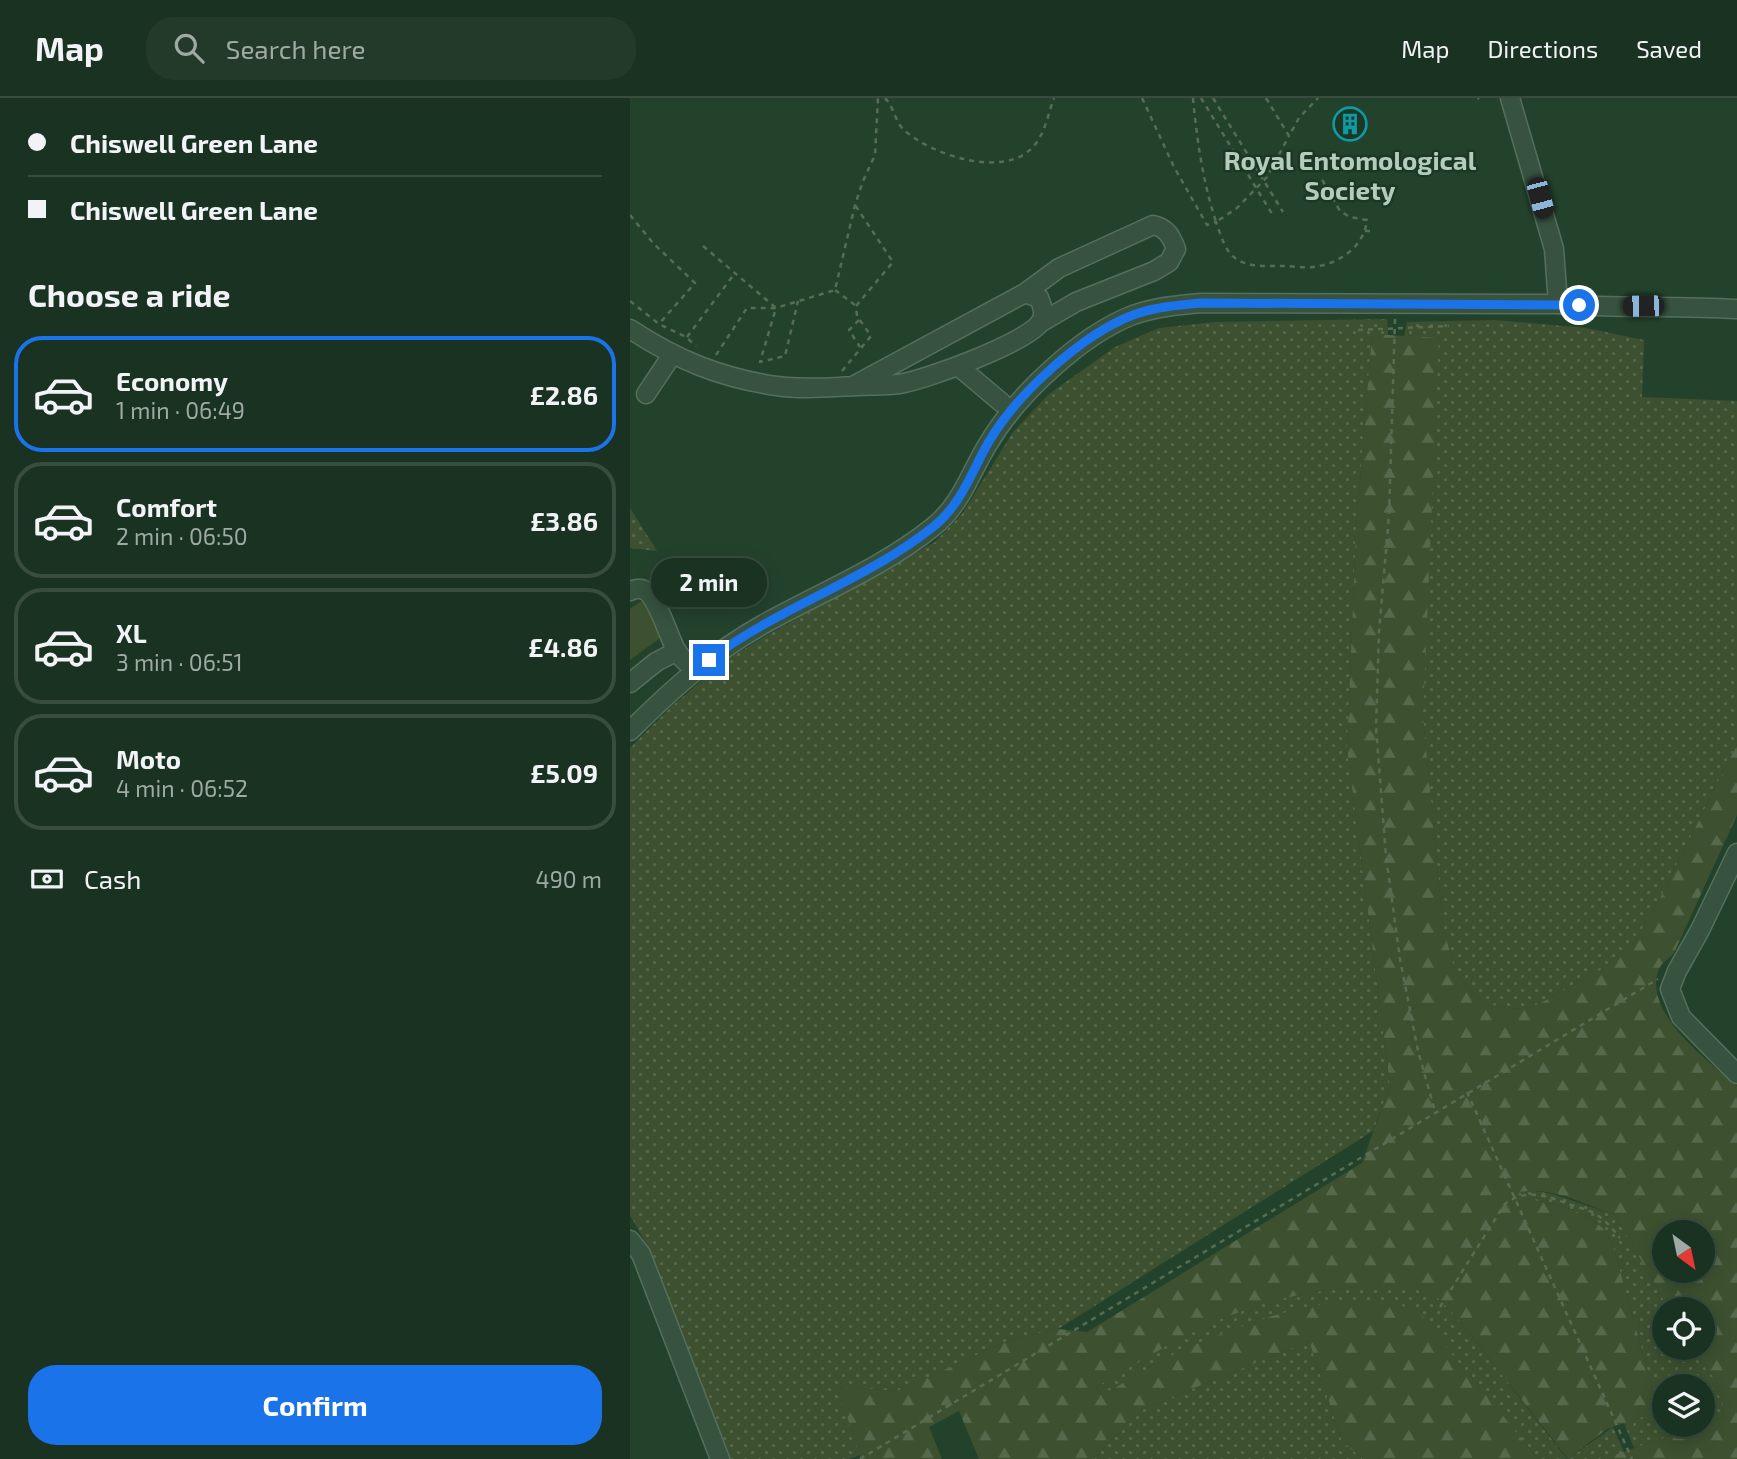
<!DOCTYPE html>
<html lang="en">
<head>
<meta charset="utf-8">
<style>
	:root { --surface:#1a3221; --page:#233a2a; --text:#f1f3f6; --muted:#9faaa5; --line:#384d3f; --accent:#1a73e8 }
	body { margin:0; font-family:"Exo 2",sans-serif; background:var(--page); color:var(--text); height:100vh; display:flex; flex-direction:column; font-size:26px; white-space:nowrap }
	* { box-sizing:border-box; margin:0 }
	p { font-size:23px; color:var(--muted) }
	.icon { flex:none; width:38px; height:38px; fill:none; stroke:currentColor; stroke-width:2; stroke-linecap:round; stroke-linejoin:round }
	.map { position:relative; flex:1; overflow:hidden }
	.sheet { display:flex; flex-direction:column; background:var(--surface); width:630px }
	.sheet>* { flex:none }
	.banner { display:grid; align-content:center; height:154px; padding:0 28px; background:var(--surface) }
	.needle { width:46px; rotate:147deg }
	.tools { position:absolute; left:1022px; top:1122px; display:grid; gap:14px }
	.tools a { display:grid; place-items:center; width:63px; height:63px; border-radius:50%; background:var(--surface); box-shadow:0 4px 18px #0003,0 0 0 2px var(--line); font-size:35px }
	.end { position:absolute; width:32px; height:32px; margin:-16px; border:9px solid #1a73e8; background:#fff; box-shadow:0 0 0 4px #fff }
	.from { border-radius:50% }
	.bubble { position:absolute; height:49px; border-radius:24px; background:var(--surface); box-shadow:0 4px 18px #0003,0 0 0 2px var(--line); font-size:23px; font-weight:700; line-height:49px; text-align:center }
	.car { position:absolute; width:21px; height:42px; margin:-21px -10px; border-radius:9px; box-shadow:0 0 5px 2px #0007; background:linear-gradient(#222 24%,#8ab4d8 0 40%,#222 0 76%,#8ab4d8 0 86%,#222 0) }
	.banner b { display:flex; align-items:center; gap:24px; height:66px; font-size:26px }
	.banner b+b { border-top:2px solid var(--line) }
	.banner i { width:18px; height:18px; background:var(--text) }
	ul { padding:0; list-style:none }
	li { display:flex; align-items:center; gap:21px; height:116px; margin:0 14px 10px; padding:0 14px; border:4px solid var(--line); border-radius:28px }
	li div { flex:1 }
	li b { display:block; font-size:26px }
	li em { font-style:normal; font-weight:700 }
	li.current { border-color:var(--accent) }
	li>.icon { width:63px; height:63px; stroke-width:1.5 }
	h2 { padding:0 28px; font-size:32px; line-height:84px }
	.pay { display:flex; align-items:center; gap:18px; height:77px; padding:0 28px; font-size:26px }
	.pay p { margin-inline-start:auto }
	.action { display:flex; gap:14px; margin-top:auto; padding:14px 28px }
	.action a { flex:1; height:80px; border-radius:28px; background:var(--accent); color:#fff; font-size:28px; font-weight:700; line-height:80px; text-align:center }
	header { display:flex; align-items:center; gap:42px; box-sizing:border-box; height:98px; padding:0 35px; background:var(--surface); border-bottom:2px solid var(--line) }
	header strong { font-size:33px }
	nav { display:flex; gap:38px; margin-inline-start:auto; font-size:24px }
	.search { width:490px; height:63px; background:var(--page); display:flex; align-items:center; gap:18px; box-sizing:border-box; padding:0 24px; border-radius:28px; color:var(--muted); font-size:26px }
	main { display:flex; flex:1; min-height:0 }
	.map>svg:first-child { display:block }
</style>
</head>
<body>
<header>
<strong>Map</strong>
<div class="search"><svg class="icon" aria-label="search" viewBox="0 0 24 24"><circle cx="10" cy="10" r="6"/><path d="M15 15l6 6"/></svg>Search here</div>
<nav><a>Map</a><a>Directions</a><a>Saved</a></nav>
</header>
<main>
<section class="sheet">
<div class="banner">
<b><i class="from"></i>Chiswell Green Lane</b>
<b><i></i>Chiswell Green Lane</b>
</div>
<h2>Choose a ride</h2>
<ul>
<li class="current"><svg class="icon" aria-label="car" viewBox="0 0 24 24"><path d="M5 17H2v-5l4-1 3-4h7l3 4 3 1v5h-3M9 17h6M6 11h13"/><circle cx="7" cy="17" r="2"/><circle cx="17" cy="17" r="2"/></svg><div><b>Economy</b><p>1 min · 06:49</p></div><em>£2.86</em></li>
<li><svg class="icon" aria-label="car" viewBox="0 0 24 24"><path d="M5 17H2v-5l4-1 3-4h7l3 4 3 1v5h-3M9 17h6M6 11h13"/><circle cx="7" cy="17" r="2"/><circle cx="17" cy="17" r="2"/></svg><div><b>Comfort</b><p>2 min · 06:50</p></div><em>£3.86</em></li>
<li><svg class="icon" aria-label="car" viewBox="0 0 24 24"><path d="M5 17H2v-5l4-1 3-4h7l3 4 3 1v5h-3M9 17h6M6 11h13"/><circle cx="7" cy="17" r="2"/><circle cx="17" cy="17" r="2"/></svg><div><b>XL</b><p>3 min · 06:51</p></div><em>£4.86</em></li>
<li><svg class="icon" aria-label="car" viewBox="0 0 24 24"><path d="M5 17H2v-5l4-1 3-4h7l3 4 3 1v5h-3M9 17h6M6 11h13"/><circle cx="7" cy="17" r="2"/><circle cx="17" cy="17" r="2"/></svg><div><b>Moto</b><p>4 min · 06:52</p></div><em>£5.09</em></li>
</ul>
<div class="pay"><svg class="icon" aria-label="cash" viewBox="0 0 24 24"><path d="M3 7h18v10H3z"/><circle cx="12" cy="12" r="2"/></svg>Cash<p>490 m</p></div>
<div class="action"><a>Confirm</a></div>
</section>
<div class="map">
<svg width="1107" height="1361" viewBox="0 0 1107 1361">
	<defs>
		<pattern id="green-dots" width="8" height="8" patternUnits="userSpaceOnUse" patternTransform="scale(1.75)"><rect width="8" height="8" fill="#3d5130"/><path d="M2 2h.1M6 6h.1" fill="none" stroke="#57694c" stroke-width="1.8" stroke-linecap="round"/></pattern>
		<pattern id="forest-firs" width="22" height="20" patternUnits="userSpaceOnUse" patternTransform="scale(1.75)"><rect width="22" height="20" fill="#3d5130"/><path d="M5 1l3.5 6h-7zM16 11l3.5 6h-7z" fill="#57694c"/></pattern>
	</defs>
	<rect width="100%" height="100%" fill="#23422c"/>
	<!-- green -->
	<g fill="url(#green-dots)">
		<path d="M757,221L758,237L742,236L726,432L717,650L760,987L743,1033L428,1231L382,1241L268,1293L207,1289L230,1357L219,1361H100L18,1149L0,1117V650L41,609L95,563L134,539L305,444L332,416L383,334L419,296L485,249L529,230L585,224Z"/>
		<path d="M865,222L956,230L1014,242L1012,299L1107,303V646L1027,806L1005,843L968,874L903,909L881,911L857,906L839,893L824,870L813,828L793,618L774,238L777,224Z"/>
		<path d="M0,410L27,453L0,450Z"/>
		<path d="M900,1092L923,1096L985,1117L1039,1211H1034V1250H1058L1086,1282L1094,1319L1073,1326V1288H1034V1326L1072,1327L1004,1350L994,1325L1029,1313L982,1144C978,1138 974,1130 968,1126C950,1110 917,1104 894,1101L890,1094Z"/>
		<path d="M732,1188H775L806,1198L830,1223L937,1361H908L815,1248L795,1220L532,1262L472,1297L466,1289C518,1254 576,1223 636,1204C667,1195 700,1192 732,1188Z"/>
		<path d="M679,1243L712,1343L733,1361H464L508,1313Z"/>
		<path d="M983,1329L994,1354L980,1361H938Z"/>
	</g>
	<!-- forest -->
	<path fill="url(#forest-firs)" fill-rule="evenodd" d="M742,236L809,240L793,618L813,828L824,870L839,893L857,906L881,911L903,909L968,874L1005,843L1027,806L1107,646V717L1044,855C1039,860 1031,866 1029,871C1011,915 1080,964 1107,988V1361H980L987,1356L1094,1319L1086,1282L1058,1250H1073V1211H1039L985,1117C956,1107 921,1088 890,1094L894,1101C917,1104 949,1110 968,1126C974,1130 978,1138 982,1144L1029,1313L977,1331L938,1361L830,1223L806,1198L775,1188H732L683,1194L637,1204L593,1220L543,1244L466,1289L472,1297C492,1286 512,1273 532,1262C590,1233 738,1172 795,1220C805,1229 812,1244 820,1254C850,1290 879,1325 908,1361H733L712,1343L679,1243L508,1313L464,1361H349L329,1313L299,1329L312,1361H231L207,1289L268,1293L382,1241L428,1231L457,1234L732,1065L760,987L717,650L726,432ZM1034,1134H1073V1172H1034Z"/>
	<!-- pitch -->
	<path fill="#3d5130" d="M14,501L37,535L0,562V511Z"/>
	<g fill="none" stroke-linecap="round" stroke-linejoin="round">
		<defs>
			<g id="minor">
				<path d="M880,0L924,151L928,206"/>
				<path d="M395,195L429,170L523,127C537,130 541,138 546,151L539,164L524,173L446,204L410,225"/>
				<path d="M0,231C47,262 91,280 147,288C174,292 200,289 227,288C241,287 256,288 269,286C296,282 395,245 410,225C416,216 412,208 409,200L395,195L223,288"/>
				<path d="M328,268L372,305"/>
				<path d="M16,296L42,257"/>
				<path d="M0,493C3,492 7,490 11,491C26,493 39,540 46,552C51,561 58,566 66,572"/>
				<path d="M0,585L26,564L47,553"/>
				<path d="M0,633C40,593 82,555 132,527C189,495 252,470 303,429C331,407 340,375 358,346C386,298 451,237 503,217C526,209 548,207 571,205L928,206C988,211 1047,207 1107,211"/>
				<path d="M1107,755L1070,832L1047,873L1040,891L1051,919L1107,976"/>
				<path d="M0,1142L11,1156L90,1361"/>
			</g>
		</defs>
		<!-- minor casing -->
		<use href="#minor" stroke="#556f5d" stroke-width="21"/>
		<!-- path -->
		<g stroke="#566d52" stroke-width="2.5" stroke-dasharray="5 5" stroke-linecap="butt">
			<path d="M255,0C264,9 265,24 274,32C301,57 374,81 403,49C415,36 418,16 424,0"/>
			<path d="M512,0L544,69L577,127L586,124C591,137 595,155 608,162C620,169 636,168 651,168C661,168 673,170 683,169C709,166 734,149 737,122L720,119L710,113L690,78"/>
			<path d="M563,0C567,43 573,84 586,124L607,110L637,79L659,38"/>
			<path d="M571,0L644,119"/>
			<path d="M583,0L653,114"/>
			<path d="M636,0L659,38L669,20L688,0"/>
			<path d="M848,0L849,1"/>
			<path d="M0,117L23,145L65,185L29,226"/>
			<path d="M735,133H744"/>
			<path d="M73,148L146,210L130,264L155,258L168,203"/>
			<path d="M205,192L225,207"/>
			<path d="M0,203L29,226L56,239L66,248"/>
			<path d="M765,221L759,417L749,534L746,629L756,758L770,861L788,953L805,1013"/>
			<path d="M229,222L219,232L230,249"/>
			<path d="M728,232L819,228"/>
			<path d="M57,239L105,175"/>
			<path d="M86,257L117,210H146L205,192L225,107L233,83L245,57L248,0"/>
			<path d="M212,273L241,238L227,218L226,208L263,164L225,107"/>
			<path d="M837,994L1002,1361"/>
			<path d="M810,1209L874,1107C895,1089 918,1098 941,1107C950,1110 960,1112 967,1117C977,1123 983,1132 990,1140"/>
			<path d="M230,1361L1028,881"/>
		</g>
		<!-- minor -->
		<use href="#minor" stroke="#37523f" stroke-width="18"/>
	</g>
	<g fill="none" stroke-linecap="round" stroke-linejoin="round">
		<!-- route -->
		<path stroke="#1a73e8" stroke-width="9" d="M79,562C149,509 235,483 303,429C331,407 341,375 358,345C386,297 451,237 503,217C525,209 548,207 571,205L949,207"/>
	</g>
	<!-- icons -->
	<defs>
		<symbol id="building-ring" viewBox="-11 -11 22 22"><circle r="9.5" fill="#1c3724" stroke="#0f9aa8" stroke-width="1.5"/><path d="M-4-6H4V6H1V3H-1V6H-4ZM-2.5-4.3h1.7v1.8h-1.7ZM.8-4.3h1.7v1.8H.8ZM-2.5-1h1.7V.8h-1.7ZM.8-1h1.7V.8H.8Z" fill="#0f9aa8"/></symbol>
	</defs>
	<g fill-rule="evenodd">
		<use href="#building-ring" x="701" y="7" width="38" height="38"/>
	</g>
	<g text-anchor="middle" stroke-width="5" stroke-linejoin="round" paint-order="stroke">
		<!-- poi labels -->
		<g font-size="26" font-weight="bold" fill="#b4ccbc" stroke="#1c3724">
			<text x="720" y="72">Royal Entomological<tspan x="720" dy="30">Society</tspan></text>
		</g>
	</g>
</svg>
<div class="tools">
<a><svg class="needle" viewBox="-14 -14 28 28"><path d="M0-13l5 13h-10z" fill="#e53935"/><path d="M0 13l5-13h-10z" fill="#9faaa5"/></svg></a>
<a><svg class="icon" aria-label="locate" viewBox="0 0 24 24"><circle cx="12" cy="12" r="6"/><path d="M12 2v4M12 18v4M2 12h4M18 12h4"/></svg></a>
<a><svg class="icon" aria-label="layers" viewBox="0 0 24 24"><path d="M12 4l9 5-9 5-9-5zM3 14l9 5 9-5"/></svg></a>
</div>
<i class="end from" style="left:949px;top:207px"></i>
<i class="end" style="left:79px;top:562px"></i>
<div class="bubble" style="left:21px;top:460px;width:116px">2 min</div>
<i class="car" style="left:910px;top:100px;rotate:165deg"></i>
<i class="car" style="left:1013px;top:208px;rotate:269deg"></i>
</div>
</main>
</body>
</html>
